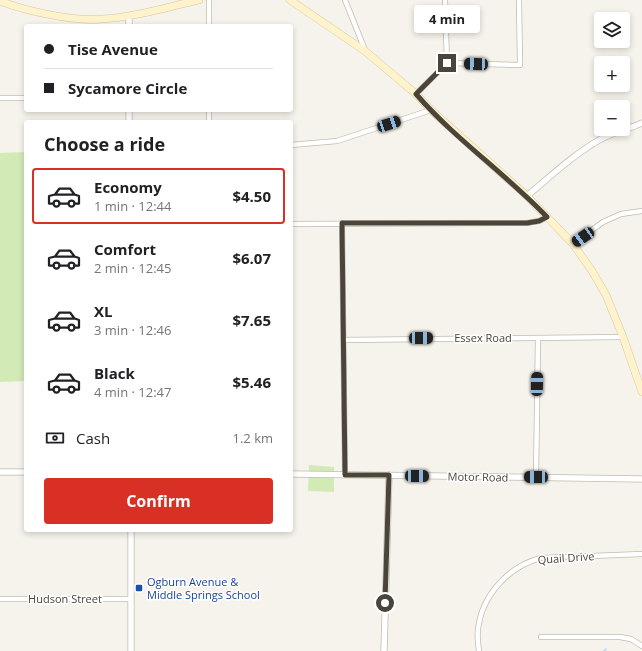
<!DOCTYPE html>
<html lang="en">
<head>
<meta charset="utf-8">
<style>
	:root { --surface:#fff; --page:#f6f6f6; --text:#202124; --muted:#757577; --line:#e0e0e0; --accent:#d93025 }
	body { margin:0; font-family:"Open Sans",sans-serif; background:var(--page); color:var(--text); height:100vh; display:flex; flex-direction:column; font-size:15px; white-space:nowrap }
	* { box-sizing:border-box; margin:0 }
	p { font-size:13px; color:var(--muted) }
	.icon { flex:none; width:22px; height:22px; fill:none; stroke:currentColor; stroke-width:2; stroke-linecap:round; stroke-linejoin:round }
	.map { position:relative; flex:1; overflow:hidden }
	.details { position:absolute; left:24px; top:120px; width:269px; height:412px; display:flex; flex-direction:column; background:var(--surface); border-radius:4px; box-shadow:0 2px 6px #0003 }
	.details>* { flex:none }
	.top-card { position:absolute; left:24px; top:24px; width:269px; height:88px; border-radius:4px; box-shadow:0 2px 6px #0003; display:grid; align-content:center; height:88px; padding:0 20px; background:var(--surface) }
	.buttons { position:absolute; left:594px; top:12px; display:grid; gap:8px }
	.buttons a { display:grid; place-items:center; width:36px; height:36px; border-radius:4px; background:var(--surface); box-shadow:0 2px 6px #0003; font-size:20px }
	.end { position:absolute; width:18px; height:18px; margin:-9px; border:5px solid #4b4439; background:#fff; box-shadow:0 0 0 2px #fff }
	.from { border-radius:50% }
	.bubble { position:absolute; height:28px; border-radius:4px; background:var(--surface); box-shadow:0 2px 6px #0003; font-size:13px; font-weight:700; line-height:28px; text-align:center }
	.car { position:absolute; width:12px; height:24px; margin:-12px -6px; border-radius:5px; box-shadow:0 0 3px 1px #0007; background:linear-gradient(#222 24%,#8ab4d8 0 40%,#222 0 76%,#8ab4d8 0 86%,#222 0) }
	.top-card b { display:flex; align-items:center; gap:14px; height:38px; font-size:15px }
	.top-card b+b { border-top:1px solid var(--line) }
	.top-card i { width:10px; height:10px; background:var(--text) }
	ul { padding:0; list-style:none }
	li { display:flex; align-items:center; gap:12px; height:56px; margin:0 8px 6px; padding:0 12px; border:2px solid transparent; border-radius:4px }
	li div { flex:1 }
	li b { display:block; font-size:15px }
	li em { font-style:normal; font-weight:700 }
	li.selected { border-color:var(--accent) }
	li>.icon { width:36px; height:36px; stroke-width:1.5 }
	h2 { padding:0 20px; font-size:18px; line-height:48px }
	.pay { display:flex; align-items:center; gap:10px; height:44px; padding:0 20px; font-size:15px }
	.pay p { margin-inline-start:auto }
	.primary-button { display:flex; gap:8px; margin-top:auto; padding:8px 20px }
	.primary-button a { flex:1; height:46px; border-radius:4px; background:var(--accent); color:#fff; font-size:16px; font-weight:700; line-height:46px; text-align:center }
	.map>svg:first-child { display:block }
</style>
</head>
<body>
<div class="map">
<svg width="642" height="651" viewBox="0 0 642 651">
	<rect width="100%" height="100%" fill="#f6f3ec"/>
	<!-- green -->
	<g fill="#d2eab5">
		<path d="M26,152V381L0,382V153Z"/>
		<path d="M309,465L334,467V492L308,491Z"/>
	</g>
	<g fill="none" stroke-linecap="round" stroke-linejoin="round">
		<!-- stream -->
		<path stroke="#a9d4f2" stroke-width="1.5" d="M604,651L606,649"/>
		<defs>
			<g id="minor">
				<path d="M209,0V26"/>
				<path d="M345,0L365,50"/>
				<path d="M445,0L447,63"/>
				<path d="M416,94L447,63L520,65L519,0"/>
				<path d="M0,98H26"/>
				<path d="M209,110V122"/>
				<path d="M291,145L337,141L431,110"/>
				<path d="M342,223L345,475"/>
				<path d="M291,224L527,223L539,221L547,217"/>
				<path d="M573,244L603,222L621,214L642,211"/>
				<path d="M344,340L623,337"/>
				<path d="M536,477L538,338"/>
				<path d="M0,599H131"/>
				<path d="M541,637H620L631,639L642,646"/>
				<path d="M479,651C478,644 477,636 478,629C482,595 509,566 541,558L642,554"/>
			</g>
			<g id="tertiary">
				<path d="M129,16V26"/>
				<path d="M129,110V122"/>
				<path d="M527,196C551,176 574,154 601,139C614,132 629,129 642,123"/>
				<path d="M0,472H26"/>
				<path d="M291,474L642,479"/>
				<path d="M131,530V651"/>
				<path d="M384,651L389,475"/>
			</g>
			<g id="secondary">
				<path d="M290,0L365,51L416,94L431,110L527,196L573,244L592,271L606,295L623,337L642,392"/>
				<path d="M0,1C25,11 76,22 102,19C135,17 167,7 199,0"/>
			</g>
		</defs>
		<!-- minor casing -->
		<use href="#minor" stroke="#c2bbae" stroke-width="6"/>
		<!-- tertiary casing -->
		<use href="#tertiary" stroke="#c2bbae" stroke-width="7"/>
		<!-- secondary casing -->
		<use href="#secondary" stroke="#d6c79b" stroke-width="8"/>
		<!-- minor -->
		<use href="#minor" stroke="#fff" stroke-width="4.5"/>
		<!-- tertiary -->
		<use href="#tertiary" stroke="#fff" stroke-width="5.5"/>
		<!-- secondary -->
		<use href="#secondary" stroke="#fff3cd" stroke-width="7"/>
	</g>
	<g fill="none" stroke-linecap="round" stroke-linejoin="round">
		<!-- route -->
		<path stroke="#4b4439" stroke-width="5" d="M385,603L389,475H345L342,223H527L539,221L547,217C506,174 455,139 416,94L447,63"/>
	</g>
	<!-- markers -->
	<rect fill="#1a4fb4" stroke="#fff" stroke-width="1.5" x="135" y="584" width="8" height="8" rx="2"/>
	<g text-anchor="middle" stroke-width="3" stroke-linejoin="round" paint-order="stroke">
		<!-- street labels -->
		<g font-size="11" fill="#4b4439" stroke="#fff">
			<text x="483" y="342">Essex Road</text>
			<text transform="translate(478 477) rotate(1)" y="4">Motor Road</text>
			<text transform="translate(566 558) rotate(-4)" y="4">Quail Drive</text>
			<text x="65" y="603">Hudson Street</text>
		</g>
		<!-- transit labels -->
		<g font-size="11" fill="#164399" stroke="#fff" text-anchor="start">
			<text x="147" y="586">Ogburn Avenue &amp;<tspan x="147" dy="13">Middle Springs School</tspan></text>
		</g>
	</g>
</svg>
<div class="buttons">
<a><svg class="icon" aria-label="layers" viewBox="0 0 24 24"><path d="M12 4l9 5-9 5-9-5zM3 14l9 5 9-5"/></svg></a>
<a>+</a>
<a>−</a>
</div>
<i class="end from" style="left:385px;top:603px"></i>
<i class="end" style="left:447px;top:63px"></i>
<div class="bubble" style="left:414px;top:5px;width:66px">4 min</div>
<i class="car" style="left:476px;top:64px;rotate:272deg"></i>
<i class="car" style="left:389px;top:124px;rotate:72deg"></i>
<i class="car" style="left:583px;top:237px;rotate:235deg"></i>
<i class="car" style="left:421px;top:338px;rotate:89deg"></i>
<i class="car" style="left:537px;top:384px;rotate:1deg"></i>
<i class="car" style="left:417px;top:476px;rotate:91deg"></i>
<i class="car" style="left:536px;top:477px;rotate:271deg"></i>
<div class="top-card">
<b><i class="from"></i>Tise Avenue</b>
<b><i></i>Sycamore Circle</b>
</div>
<section class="details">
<h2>Choose a ride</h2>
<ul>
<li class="selected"><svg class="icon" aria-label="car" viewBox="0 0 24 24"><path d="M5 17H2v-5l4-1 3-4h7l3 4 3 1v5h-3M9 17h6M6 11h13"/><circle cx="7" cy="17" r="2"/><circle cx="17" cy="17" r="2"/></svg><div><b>Economy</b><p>1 min · 12:44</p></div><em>$4.50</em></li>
<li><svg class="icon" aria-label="car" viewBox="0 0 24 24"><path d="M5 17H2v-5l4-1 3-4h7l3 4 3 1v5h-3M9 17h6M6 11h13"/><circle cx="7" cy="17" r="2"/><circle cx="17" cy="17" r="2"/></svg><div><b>Comfort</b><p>2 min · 12:45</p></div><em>$6.07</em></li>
<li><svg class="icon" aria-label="car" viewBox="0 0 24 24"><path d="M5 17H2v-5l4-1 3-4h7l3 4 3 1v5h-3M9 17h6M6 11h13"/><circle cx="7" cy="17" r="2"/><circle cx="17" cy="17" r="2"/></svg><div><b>XL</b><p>3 min · 12:46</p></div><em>$7.65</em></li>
<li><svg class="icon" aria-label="car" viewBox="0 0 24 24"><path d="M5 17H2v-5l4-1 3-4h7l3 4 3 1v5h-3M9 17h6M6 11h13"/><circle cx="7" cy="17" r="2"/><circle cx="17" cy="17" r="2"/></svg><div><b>Black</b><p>4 min · 12:47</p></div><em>$5.46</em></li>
</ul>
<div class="pay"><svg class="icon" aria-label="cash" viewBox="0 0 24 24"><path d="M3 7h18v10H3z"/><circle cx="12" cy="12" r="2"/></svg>Cash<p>1.2 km</p></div>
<div class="primary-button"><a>Confirm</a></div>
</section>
</div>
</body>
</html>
